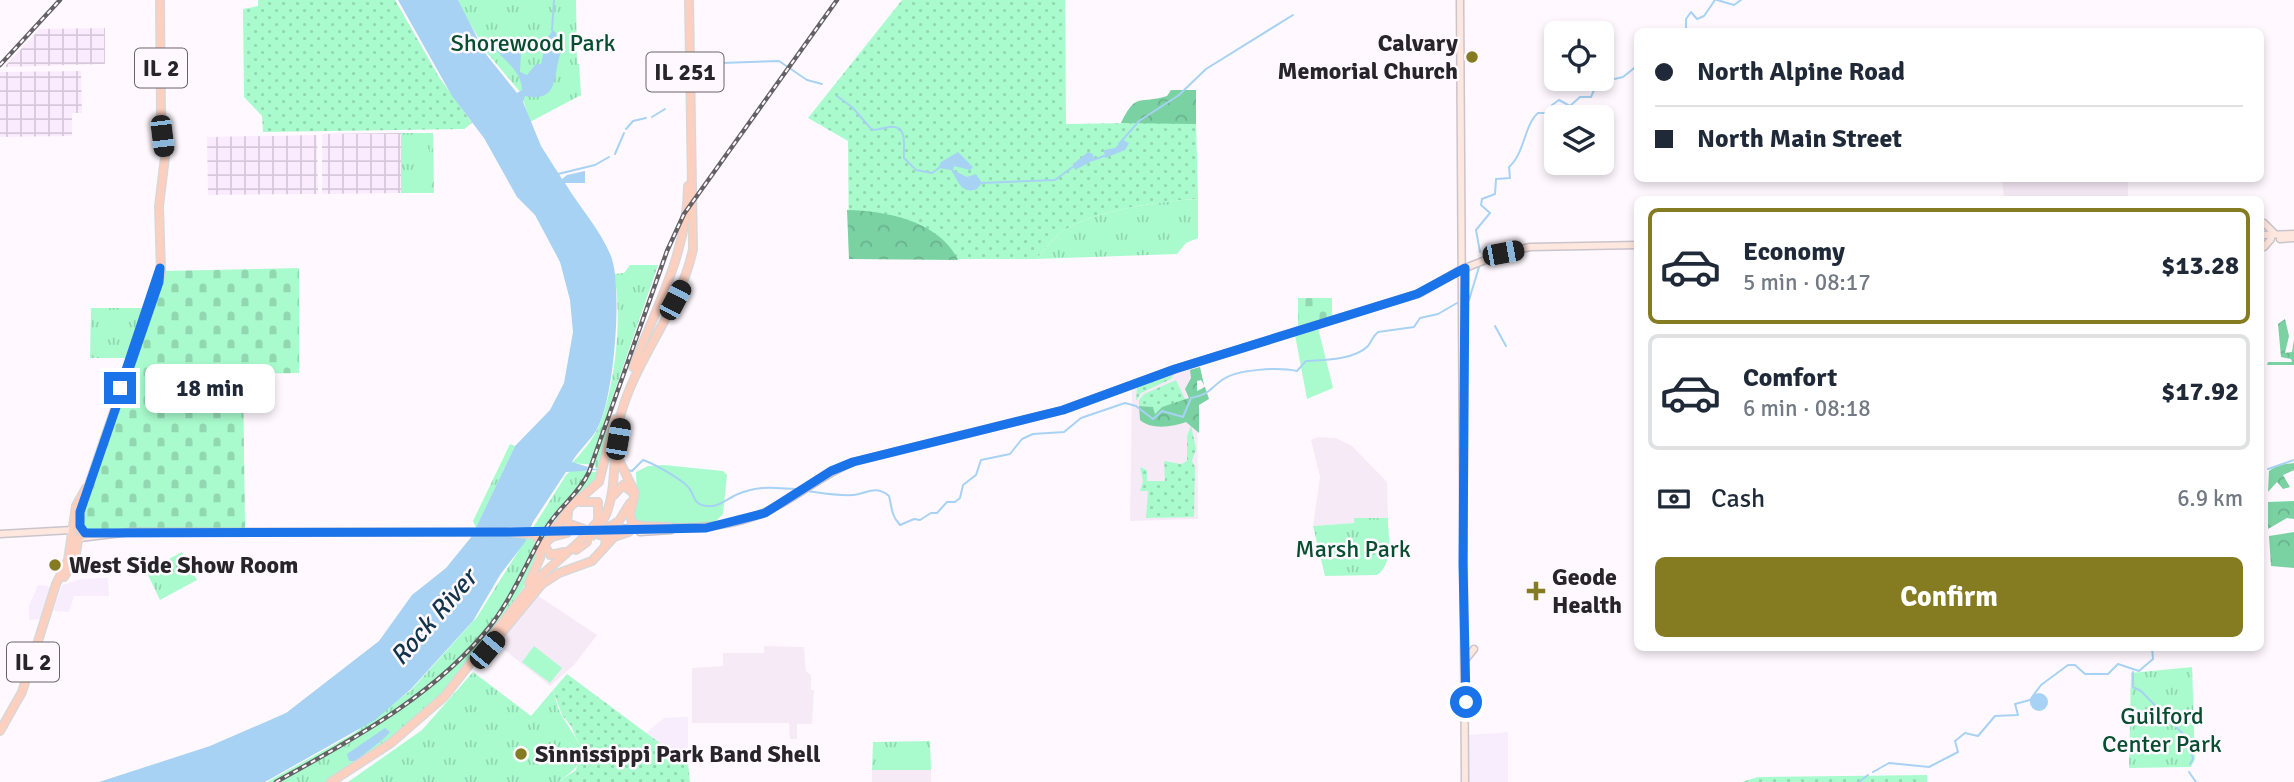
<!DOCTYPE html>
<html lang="en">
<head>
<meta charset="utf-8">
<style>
	:root { --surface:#fff; --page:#f2f2f3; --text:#1f2937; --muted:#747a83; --line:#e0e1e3; --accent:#857c22 }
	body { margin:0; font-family:Signika,sans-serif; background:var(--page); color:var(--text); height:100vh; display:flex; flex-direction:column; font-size:26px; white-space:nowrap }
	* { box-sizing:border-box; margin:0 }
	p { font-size:23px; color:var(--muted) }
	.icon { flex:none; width:38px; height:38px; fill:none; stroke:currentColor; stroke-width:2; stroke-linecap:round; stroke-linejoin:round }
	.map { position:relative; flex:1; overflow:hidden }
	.drawer { position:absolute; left:1634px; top:196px; width:630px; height:455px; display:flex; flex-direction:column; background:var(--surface); border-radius:10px; box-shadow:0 4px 10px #0003 }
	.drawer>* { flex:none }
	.banner { position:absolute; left:1634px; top:28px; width:630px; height:154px; border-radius:10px; box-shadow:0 4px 10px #0003; display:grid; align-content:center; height:154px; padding:0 21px; background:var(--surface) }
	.tools { position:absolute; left:1544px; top:21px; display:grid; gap:14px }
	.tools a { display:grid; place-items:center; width:70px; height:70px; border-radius:10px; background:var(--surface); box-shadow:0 4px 10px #0003; font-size:35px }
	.end { position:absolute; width:32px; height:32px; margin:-16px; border:9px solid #1a73e8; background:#fff; box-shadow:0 0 0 4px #fff }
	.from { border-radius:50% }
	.bubble { position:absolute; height:49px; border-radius:10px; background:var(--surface); box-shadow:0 4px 10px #0003; font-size:23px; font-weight:700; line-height:49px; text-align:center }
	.car { position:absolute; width:21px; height:42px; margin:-21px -10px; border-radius:9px; box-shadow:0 0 5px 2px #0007; background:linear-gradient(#222 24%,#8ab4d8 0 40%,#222 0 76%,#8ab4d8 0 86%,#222 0) }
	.banner b { display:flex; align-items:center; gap:24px; height:66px; font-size:26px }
	.banner b+b { border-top:2px solid var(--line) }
	.banner i { width:18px; height:18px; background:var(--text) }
	ul { padding:12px 0 0; list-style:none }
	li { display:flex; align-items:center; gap:21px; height:116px; margin:0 14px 10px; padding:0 7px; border:4px solid var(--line); border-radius:10px }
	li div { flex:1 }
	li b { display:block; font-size:26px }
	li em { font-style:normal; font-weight:700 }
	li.active { border-color:var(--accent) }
	li>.icon { width:63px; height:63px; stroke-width:1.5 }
	.pay { display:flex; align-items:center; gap:18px; height:77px; padding:0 21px; font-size:26px }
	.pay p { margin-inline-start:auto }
	.cta { display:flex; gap:14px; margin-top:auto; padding:14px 21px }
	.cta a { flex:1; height:80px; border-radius:10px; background:var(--accent); color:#fff; font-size:28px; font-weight:700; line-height:80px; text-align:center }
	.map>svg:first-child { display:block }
</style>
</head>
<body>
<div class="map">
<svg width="2294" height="782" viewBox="0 0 2294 782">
	<defs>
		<pattern id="industrial-grid" width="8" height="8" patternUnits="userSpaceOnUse" patternTransform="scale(1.75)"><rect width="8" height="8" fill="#fbebfe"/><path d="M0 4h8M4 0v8" fill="none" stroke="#d7c9da"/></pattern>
		<pattern id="grass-dots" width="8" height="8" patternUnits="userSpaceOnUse" patternTransform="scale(1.75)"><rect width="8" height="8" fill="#a9fbcd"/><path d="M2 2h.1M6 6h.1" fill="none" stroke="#91d7b0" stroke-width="1.8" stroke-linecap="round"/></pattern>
		<pattern id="forest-crowns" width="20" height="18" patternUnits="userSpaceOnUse" patternTransform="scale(1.75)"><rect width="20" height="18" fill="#7ad1a2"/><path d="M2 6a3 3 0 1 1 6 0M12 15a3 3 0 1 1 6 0" fill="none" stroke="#6ab38c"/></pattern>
		<pattern id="cemetery-stones" width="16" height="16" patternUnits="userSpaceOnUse" patternTransform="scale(1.75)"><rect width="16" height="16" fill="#a9fbcd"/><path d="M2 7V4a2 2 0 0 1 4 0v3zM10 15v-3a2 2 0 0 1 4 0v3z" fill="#91d7b0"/></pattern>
		<pattern id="park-tufts" width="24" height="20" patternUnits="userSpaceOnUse" patternTransform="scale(1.75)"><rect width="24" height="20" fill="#a9fbcd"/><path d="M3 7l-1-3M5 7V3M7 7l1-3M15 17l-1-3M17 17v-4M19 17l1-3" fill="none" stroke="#91d7b0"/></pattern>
	</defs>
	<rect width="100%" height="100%" fill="#fff9ff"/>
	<!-- commercial -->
	<g fill="#f7edfd">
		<path d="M108,578L109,596H74L69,612L53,611L62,585L81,579Z"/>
		<path d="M38,585L48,586L51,590L42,619L29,620V606Z"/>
		<path d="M688,717V764L646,733L664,718Z"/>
		<path d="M1508,732V782H1468L1469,735Z"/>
	</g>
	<!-- industrial -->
	<g fill="url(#industrial-grid)">
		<path d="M105,28V64L4,67L40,29Z"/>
		<path d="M81,71L82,113H72V136L0,137V72Z"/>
		<path d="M401,133V193L322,194V134Z"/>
		<path d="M317,135L318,194L208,195L207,137Z"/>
	</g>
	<!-- built -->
	<g fill="#f6eaf7">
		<path d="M2002,179H2128V199H2004Z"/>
		<path d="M1197,365L1198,519L1130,521L1132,386Z"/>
		<path d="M1318,437L1336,438L1352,446L1387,482L1388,518H1355L1354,523L1313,526L1320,477L1311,440Z"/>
		<path d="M537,595L597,635L574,665L550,686L497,644Z"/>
		<path d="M764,646L804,647L806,671L811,675V690H814L812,724H797V739H790L789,723H692V668L723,666V653H764Z"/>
		<rect x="872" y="770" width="59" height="12"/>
	</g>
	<!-- grass -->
	<g fill="url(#grass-dots)">
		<path d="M258,0H395L439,77L472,123L464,129L263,132L262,116L244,97L243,9L258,6Z"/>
		<path d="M902,0H1065L1066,124L1196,122L1198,199C1161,201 1093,210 1062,232C1052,239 1044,251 1036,259H849L848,141L808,118Z"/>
		<path d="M1173,375L1171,379L1141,393L1136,401L1137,387Z"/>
		<path d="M1176,380L1186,401L1162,407L1155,414L1153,407L1139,406V400L1144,394Z"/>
		<path d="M1191,425L1196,449L1192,461L1195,467L1194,517L1146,518L1148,491H1140L1143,481L1140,467L1147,470V481H1165L1164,461L1181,464L1187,461V437Z"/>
		<path d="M567,674L688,764L690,782H558L576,770L581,749L571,726L562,715L553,690Z"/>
		<path d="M1927,775V782H1742L1758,777Z"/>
	</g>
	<!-- forest -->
	<g fill="url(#forest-crowns)">
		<path d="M1171,90H1196V124L1121,123C1137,91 1138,105 1167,96Z"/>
		<path d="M847,210C887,211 939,221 958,260L849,259Z"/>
		<path d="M2285,319L2289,336L2285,353L2292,352L2294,340V365H2267L2268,362H2292L2291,359L2281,357L2278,324Z"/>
		<path d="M1200,367L1204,385L1201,380L1197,381V391L1205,387L1209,399L1199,405V433L1186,422C1173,427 1151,430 1140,420L1139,406L1153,407L1155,414L1162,407L1189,398L1185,389L1191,378L1190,370Z"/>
		<path d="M2294,463V470L2283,475L2290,487L2283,489L2277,482L2268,492L2269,471L2278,465Z"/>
		<path d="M2294,501V519L2287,518L2268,529V502Z"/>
		<path d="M2294,532V568L2271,566L2269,536Z"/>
	</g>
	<!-- cemetery -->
	<g fill="url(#cemetery-stones)">
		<path d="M299,268V373L243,374L245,528L84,529L81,519L163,271Z"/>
		<path d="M1298,298H1332V318L1298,328Z"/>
	</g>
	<!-- park -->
	<g fill="url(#park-tufts)">
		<path d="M456,0H576L577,63L579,64L581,95L530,122L521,93L488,54Z"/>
		<path d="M401,133H433L434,193H401Z"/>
		<path d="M1198,199V238L1186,243L1177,254L1036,259C1044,251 1052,239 1062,232C1093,210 1161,201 1198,199Z"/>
		<path d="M630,265H658L610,405L601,473L588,491L570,502L551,524L525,585L459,680L395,736L333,778L326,782H267L353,734L411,690L477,617L566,475L571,470L596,472L595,465L572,463C581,454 593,439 598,428C615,390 623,315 614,274L624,273Z"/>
		<path d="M91,308H146L130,358H90Z"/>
		<path d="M510,444L515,446L476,528L473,521Z"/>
		<path d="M1354,518H1388C1388,536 1394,564 1377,575L1325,576L1313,526L1354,523Z"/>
		<path d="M182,552L197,580L160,600L146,571Z"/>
		<path d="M2192,667L2195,759L2191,767L2129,768L2131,673Z"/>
		<path d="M473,672L531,716L553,690C556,698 557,708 562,716C581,747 595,757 558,782H348L422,730Z"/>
		<path d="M930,741L931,770H872L873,742Z"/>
	</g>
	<!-- garden -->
	<g fill="#a9fbcd">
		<path d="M404,138L424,142L429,150L430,163L406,164Z"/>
		<path d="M418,171H431V189H417Z"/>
		<path d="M1318,328L1333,388L1307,399L1295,335Z"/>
		<path d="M664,465L723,471L727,475L723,514L715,522L643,525L634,521L637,496L636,472L648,466Z"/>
		<path d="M534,646L562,668L550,683L522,662Z"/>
		<path d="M919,744H925V767L904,769L906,753Z"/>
	</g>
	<!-- water -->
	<g fill="#a7d2f3">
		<path d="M398,0H458L485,53L517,93L522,90C522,72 505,61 496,50L505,47L521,52L520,72L527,75L536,64H541L546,40L553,30L556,33V45L561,52C552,76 560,103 525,96L523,102L541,146L562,179L567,175L585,171V183H565C580,208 600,229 611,256C623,288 614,397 598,427C592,440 579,449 572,462L598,470L566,472L533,522L525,542L500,575L473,621L411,689L375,720L265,782H99L210,746L286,713L379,641L412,595L446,568L472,536L515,446L550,410L564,383L573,332L570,300L560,262L535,215L517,197L484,138L452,96Z"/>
		<path d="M1123,140L1129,143L1125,150L1105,158L1104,150L1115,148Z"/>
		<path d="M958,152L973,167L970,170L954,166L953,170L967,177L976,174L982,183L977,189C962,195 958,181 951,170L938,168L941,162Z"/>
		<path d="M1088,152L1093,154L1094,160L1075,170L1073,164Z"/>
		<circle cx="2039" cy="702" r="9"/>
		<path d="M385,728L390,732C381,743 367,750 357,761H349L347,754Z"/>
	</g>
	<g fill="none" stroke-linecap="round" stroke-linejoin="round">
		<!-- stream -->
		<g stroke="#a7d2f3" stroke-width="2">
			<path d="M1717,0L1734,5L1741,0"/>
			<path d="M552,30L554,0"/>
			<path d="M1686,32V19L1691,12L1697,19L1704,16L1715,0"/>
			<path d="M694,64L779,61L807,80L822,84"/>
			<path d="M837,96L853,108L872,130C879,130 883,128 889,127C909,125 903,146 904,158L916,170L932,173L939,168"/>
			<path d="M652,117L665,109"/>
			<path d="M626,129L633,121L646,118"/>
			<path d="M1119,144L1139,121L1179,95L1206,69L1293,15"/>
			<path d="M615,154L624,133"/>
			<path d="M1093,160L1104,156"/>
			<path d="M558,174L595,165L609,157"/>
			<path d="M980,183L1055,180L1074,166"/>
			<path d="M1480,252L1476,230L1490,213L1481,205L1482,199L1495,194L1496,179L1510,178L1509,167C1525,153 1524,125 1538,113H1551L1552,105L1559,100L1570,106L1580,97H1591L1597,83L1623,77L1638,65"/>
			<path d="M1469,300L1479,267"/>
			<path d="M1495,326L1506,346"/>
			<path d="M2268,469L2294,460"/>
			<path d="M628,470L632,471L643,460C653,463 683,480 689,488C694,494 693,502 702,505C717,510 726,499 738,494C760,485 774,488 796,489"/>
			<path d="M808,491C822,493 838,496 853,495C866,494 876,484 889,496C892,508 891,515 900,525L914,519L920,520L931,513H937L947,502H955L960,498L963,485L976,475L981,460L1010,454L1022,439L1033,434L1064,432L1081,418L1125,403L1136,406L1153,419L1162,411L1183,417L1191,398C1211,393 1206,392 1222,380C1237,369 1279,367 1297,371L1306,361C1324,360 1354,360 1368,346C1372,341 1373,336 1378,332L1414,327L1420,318L1438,314L1457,303"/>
			<path d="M2133,672V687L2141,691L2187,738L2193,759L2190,764"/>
			<path d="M1873,772L1889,763L1929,767L1958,752L1955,741L1965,733L1978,736L1995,716L2018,715L2015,704L2030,700L2041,685L2068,665H2075L2085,674H2108L2118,664L2139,671L2153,659L2152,648"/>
			<path d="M2189,772L2196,782"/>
			<path d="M1859,782L1868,775"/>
		</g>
		<defs>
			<g id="secondary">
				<path d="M1460,0L1465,782"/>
				<path d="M2264,223L2274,233"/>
				<path d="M2261,235L2294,234"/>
				<path d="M2280,239L2294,238"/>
				<path d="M2264,247L2271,239"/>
				<path d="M667,527C700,529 732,526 763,513C795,499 821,475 853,462L1063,410L1175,369L1420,293L1460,270L1503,253L1530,247L1638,245"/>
				<path d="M593,529L646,528"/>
				<path d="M539,532L579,529"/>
				<path d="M640,532L671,530"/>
				<path d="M0,534L72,530"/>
				<path d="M80,538L130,532H514"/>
				<path d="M1466,659L1474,649"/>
			</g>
			<g id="primary">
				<path d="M633,367C656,309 688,250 688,186"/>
				<path d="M618,458L635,493L630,514L632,523L642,526L669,527"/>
				<path d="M614,495L623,485L632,492"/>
				<path d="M580,502H598V521"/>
				<path d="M568,512L567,523L584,529"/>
				<path d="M603,521C619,490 611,455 619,421C634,359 680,311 693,249L689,0"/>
				<path d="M606,529L619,521L630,503"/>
				<path d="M550,530L558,525L571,506L599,482L615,419"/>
				<path d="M511,532L535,535L540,541V558L529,583"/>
				<path d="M593,533L606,537L605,546"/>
				<path d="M78,539L82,535L79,522L81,508L161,273L159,206L165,157L161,118L160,0"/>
				<path d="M576,550L587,542"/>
				<path d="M564,552L550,555L544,544L552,537L567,533"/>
				<path d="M64,577L75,560L78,540"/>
				<path d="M494,642L542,584L559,573L592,561L614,537L629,532"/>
				<path d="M0,731L22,692L56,584L68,560L76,506L86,488"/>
				<path d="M331,782L391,743L444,697L536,580L579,542"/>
			</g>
		</defs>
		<!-- secondary casing -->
		<use href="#secondary" stroke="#cac4cb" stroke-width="9"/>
		<!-- primary casing -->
		<use href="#primary" stroke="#d8d8d8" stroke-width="10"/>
		<!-- secondary -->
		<use href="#secondary" stroke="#fee7df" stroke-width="6"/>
		<!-- primary -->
		<use href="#primary" stroke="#fdcfbf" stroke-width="7"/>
		<defs>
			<g id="rail">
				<path d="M0,65L60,0"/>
				<path d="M276,782C353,739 435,696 491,625C514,595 528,559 547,527C559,507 579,494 589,472L667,251L684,214L837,0"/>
			</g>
		</defs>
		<!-- rail casing -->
		<use href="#rail" stroke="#646164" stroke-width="4.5"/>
		<!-- rail -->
		<use href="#rail" stroke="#fff9ff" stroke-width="2" stroke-dasharray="5" stroke-linecap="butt"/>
		<defs>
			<g id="primary-bridge">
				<path d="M590,538L603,521"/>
				<path d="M579,542L597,522"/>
			</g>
		</defs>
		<!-- primary-bridge casing -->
		<use href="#primary-bridge" stroke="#d8d8d8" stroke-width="10" stroke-linecap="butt"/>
		<!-- primary-bridge -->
		<use href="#primary-bridge" stroke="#fdcfbf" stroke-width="7"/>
	</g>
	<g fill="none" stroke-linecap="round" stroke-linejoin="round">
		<!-- route -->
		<path stroke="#1a73e8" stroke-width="9" d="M120,388L160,268L159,282L80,512V526L85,533L511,532L706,528L765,513L831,471L853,462L1063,410L1175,369L1417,294L1465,268L1463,564L1466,702"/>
	</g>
	<!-- markers -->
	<g fill="#857c22" stroke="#fff9ff" stroke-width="2.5">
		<circle cx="1472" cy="57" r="7"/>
		<circle cx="55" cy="565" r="7"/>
		<path d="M1532.5 580.5h7v7h7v7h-7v7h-7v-7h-7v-7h7z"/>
		<circle cx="521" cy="754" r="7"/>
	</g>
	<g text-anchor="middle" stroke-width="5" stroke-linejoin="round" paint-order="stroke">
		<!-- shield labels -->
		<g fill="#fff9ff" stroke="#686568" stroke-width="2">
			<rect x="135" y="48.5" width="52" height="39" rx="5"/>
			<rect x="646.5" y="52.5" width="77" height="39" rx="5"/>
			<rect x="7" y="642.5" width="52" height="39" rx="5"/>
		</g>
		<g font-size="23" font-weight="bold" fill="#272527">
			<text x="161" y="76">IL 2</text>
			<text x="685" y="80">IL 251</text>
			<text x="33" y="670">IL 2</text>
		</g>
		<!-- park labels -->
		<g font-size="24" fill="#074e31" stroke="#fff9ff">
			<text x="533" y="51">Shorewood Park</text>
			<text x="1353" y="557">Marsh Park</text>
			<text x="2162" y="724">Guilford<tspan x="2162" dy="28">Center Park</tspan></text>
		</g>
		<!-- poi labels -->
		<g font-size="24" font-weight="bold" fill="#272527" stroke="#fff9ff" text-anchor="start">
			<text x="1458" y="51" text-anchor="end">Calvary<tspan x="1458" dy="28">Memorial Church</tspan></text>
			<text x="69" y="573">West Side Show Room</text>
			<text x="1552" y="585">Geode<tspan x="1552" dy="28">Health</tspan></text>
			<text x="535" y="762">Sinnissippi Park Band Shell</text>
		</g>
		<!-- water labels -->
		<g font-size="26" font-style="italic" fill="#123349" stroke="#fff9ff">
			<text transform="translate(433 617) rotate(-49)" y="9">Rock River</text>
		</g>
	</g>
</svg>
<div class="tools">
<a><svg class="icon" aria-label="locate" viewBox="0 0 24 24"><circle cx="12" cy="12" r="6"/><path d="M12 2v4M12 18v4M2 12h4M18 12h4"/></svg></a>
<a><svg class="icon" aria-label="layers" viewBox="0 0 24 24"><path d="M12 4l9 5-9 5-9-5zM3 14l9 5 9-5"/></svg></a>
</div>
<i class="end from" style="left:1466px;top:702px"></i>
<i class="end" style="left:120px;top:388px"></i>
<div class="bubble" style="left:145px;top:364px;width:130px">18 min</div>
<i class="car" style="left:162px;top:136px;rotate:173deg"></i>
<i class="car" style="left:1503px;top:253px;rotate:79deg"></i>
<i class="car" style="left:675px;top:300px;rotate:28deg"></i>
<i class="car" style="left:618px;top:439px;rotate:10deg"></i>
<i class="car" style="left:487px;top:650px;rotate:40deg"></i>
<div class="banner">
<b><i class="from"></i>North Alpine Road</b>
<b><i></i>North Main Street</b>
</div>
<section class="drawer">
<ul>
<li class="active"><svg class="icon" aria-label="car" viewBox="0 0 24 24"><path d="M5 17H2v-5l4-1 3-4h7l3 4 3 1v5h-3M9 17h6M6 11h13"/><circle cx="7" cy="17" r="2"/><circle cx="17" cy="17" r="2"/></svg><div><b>Economy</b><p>5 min · 08:17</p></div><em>$13.28</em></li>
<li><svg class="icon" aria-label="car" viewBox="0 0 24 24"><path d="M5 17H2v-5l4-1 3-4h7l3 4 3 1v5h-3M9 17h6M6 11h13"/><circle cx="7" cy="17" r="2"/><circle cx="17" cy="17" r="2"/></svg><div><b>Comfort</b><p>6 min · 08:18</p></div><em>$17.92</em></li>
</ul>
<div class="pay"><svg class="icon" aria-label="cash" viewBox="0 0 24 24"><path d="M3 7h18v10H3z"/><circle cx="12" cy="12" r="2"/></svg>Cash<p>6.9 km</p></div>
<div class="cta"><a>Confirm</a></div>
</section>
</div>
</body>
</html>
